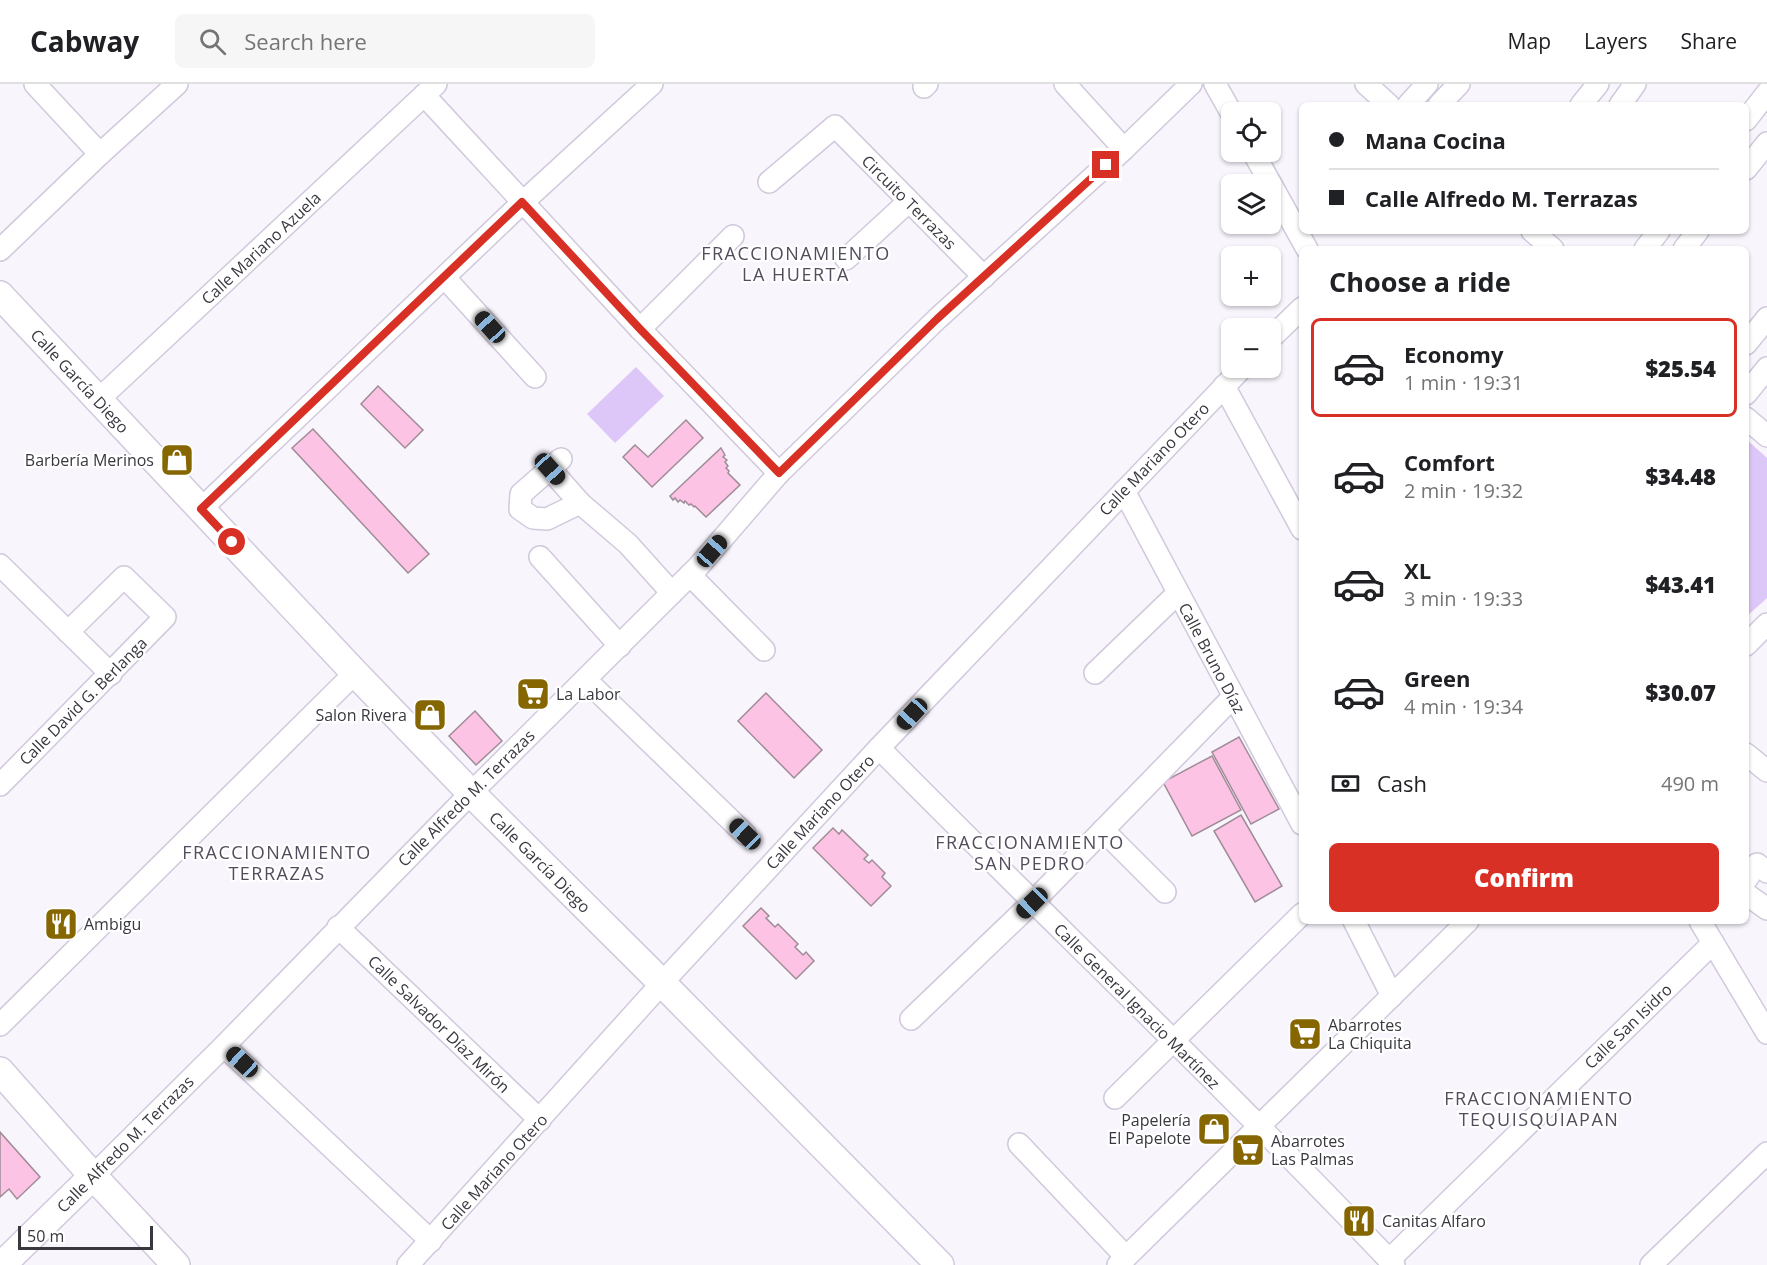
<!DOCTYPE html>
<html lang="en">
<head>
<meta charset="utf-8">
<style>
	:root { --surface:#fff; --page:#f6f6f6; --text:#202124; --muted:#757577; --line:#e0e0e0; --accent:#d93025 }
	body { margin:0; font-family:"Open Sans",sans-serif; background:var(--page); color:var(--text); height:100vh; display:flex; flex-direction:column; font-size:22px; white-space:nowrap }
	* { box-sizing:border-box; margin:0 }
	p { font-size:20px; color:var(--muted) }
	.icon { flex:none; width:33px; height:33px; fill:none; stroke:currentColor; stroke-width:2; stroke-linecap:round; stroke-linejoin:round }
	.map { position:relative; flex:1; overflow:hidden }
	.side { position:absolute; left:1299px; top:162px; width:450px; height:678px; display:flex; flex-direction:column; background:var(--surface); border-radius:9px; box-shadow:0 2px 4px #0004 }
	.side>* { flex:none }
	.banner { position:absolute; left:1299px; top:18px; width:450px; height:132px; border-radius:9px; box-shadow:0 2px 4px #0004; display:grid; align-content:center; height:132px; padding:0 30px; background:var(--surface) }
	.tools { position:absolute; left:1221px; top:18px; display:grid; gap:12px }
	.tools a { display:grid; place-items:center; width:60px; height:60px; border-radius:9px; background:var(--surface); box-shadow:0 2px 4px #0004; font-size:30px }
	.scale { position:absolute; left:18px; bottom:15px; width:135px; box-sizing:border-box; padding-left:6px; border:3px solid #3a373f; border-top:0; font-size:16px; line-height:21px; white-space:nowrap; color:#3a373f; -webkit-text-stroke:4px #fff; paint-order:stroke }
	.end { position:absolute; width:27px; height:27px; margin:-14px; border:8px solid #d93025; background:#fff; box-shadow:0 0 0 3px #fff }
	.from { border-radius:50% }
	.car { position:absolute; width:18px; height:36px; margin:-18px -9px; border-radius:8px; box-shadow:0 0 4px 2px #0007; background:linear-gradient(#222 24%,#8ab4d8 0 40%,#222 0 76%,#8ab4d8 0 86%,#222 0) }
	.banner b { display:flex; align-items:center; gap:21px; height:57px; font-size:22px }
	.banner b+b { border-top:2px solid var(--line) }
	.banner i { width:15px; height:15px; background:var(--text) }
	ul { padding:0; list-style:none }
	li { display:flex; align-items:center; gap:18px; height:99px; margin:0 12px 9px; padding:0 18px; border:3px solid transparent; border-radius:9px }
	li div { flex:1 }
	li b { display:block; font-size:22px }
	li em { font-style:normal; font-weight:800 }
	li.selected { border-color:var(--accent) }
	li>.icon { width:54px; height:54px; stroke-width:1.5 }
	h2 { padding:0 30px; font-size:27px; line-height:72px }
	.pay { display:flex; align-items:center; gap:15px; height:66px; padding:0 30px; font-size:22px }
	.pay p { margin-inline-start:auto }
	.action { display:flex; gap:12px; margin-top:auto; padding:12px 30px }
	.action a { flex:1; height:69px; border-radius:9px; background:var(--accent); color:#fff; font-size:24px; font-weight:800; line-height:69px; text-align:center }
	header { display:flex; align-items:center; gap:36px; box-sizing:border-box; height:84px; padding:0 30px; background:var(--surface); border-bottom:2px solid var(--line) }
	header strong { font-size:28px }
	nav { display:flex; gap:33px; margin-inline-start:auto; font-size:21px }
	.search { width:420px; height:54px; background:var(--page); display:flex; align-items:center; gap:15px; box-sizing:border-box; padding:0 21px; border-radius:9px; color:var(--muted); font-size:22px }
	.map>svg:first-child { display:block }
</style>
</head>
<body>
<header>
<strong>Cabway</strong>
<div class="search"><svg class="icon" aria-label="search" viewBox="0 0 24 24"><circle cx="10" cy="10" r="6"/><path d="M15 15l6 6"/></svg>Search here</div>
<nav><a>Map</a><a>Layers</a><a>Share</a></nav>
</header>
<div class="map">
<svg width="1767" height="1181" viewBox="0 0 1767 1181">
	<rect width="100%" height="100%" fill="#f8f5fd"/>
	<!-- green -->
	<g fill="#ddc7f8">
		<path d="M636,283L664,312L615,359L587,330Z"/>
		<path d="M1746,355L1767,374V514L1746,533Z"/>
	</g>
	<!-- building -->
	<g fill="#fcc3e4" stroke="#9f8c97" stroke-width="1.5">
		<path d="M378,302L423,346L405,364L361,320Z"/>
		<path d="M686,336L703,354L652,403L623,373L635,361L648,373Z"/>
		<path d="M313,345L429,470L408,489L292,364Z"/>
		<path d="M721,364L725,371L723,373L727,376L725,378L728,382L726,384L729,387L728,389L740,401L706,433L695,422L694,423L691,420L689,421L685,417L684,419L680,416L678,418L675,414L673,416L670,412Z"/>
		<path d="M766,609L822,666L794,694L738,637Z"/>
		<path d="M475,627L502,657L476,681L449,652Z"/>
		<path d="M1239,653L1279,725L1251,740L1212,668Z"/>
		<path d="M1212,672L1241,726L1192,752L1163,698Z"/>
		<path d="M1241,731L1282,802L1255,818L1214,747Z"/>
		<path d="M833,744L839,750L842,746L868,771L864,775L869,779L872,776L885,789L882,793L891,802L871,822L813,764Z"/>
		<path d="M761,824L769,832L766,834L775,843L778,840L798,860L795,863L803,871L806,868L814,877L796,895L743,842Z"/>
		<path d="M0,1048L40,1093L17,1115L9,1105L0,1113Z"/>
	</g>
	<g fill="none" stroke-linecap="round" stroke-linejoin="round">
		<defs>
			<g id="minor">
				<path d="M35,0L100,70"/>
				<path d="M1065,0L1124,65"/>
				<path d="M1215,0L1232,30"/>
				<path d="M1366,0L1389,21"/>
				<path d="M924,3L927,0"/>
				<path d="M424,11L640,245L779,389"/>
				<path d="M1408,21L1427,0"/>
				<path d="M1439,21L1459,0"/>
				<path d="M1581,21L1598,0"/>
				<path d="M1620,21L1635,0"/>
				<path d="M1746,36L1767,9"/>
				<path d="M1253,68L1307,165"/>
				<path d="M1746,85L1767,59"/>
				<path d="M769,98L835,42L984,193"/>
				<path d="M1532,147L1553,165"/>
				<path d="M1645,165L1659,147"/>
				<path d="M1684,165L1698,147"/>
				<path d="M0,166L100,70L177,0"/>
				<path d="M846,175L908,118"/>
				<path d="M445,194L535,293"/>
				<path d="M640,245L733,152"/>
				<path d="M1270,255L1302,224"/>
				<path d="M1746,260L1767,234"/>
				<path d="M1224,302L1302,445"/>
				<path d="M1746,310L1767,284"/>
				<path d="M98,316L436,0"/>
				<path d="M1746,334L1767,352"/>
				<path d="M561,375L521,410L520,425L533,434L547,435L580,419"/>
				<path d="M550,385L580,419L628,460L672,509"/>
				<path d="M1124,407L1302,740"/>
				<path d="M201,425L522,119L652,0"/>
				<path d="M540,473L620,562"/>
				<path d="M0,481L111,590"/>
				<path d="M690,491L764,566"/>
				<path d="M1746,561L1767,540"/>
				<path d="M1095,589L1178,509"/>
				<path d="M586,596L745,750"/>
				<path d="M879,664C1050,837 1227,1005 1394,1181"/>
				<path d="M1746,670L1767,687"/>
				<path d="M0,701L165,533L124,493L68,548"/>
				<path d="M1103,746L1165,808"/>
				<path d="M1746,796L1757,780L1767,788"/>
				<path d="M1746,810L1767,825"/>
				<path d="M1354,837L1392,912"/>
				<path d="M1700,837L1767,949"/>
				<path d="M338,843L540,1036"/>
				<path d="M911,935L1032,819L1233,613"/>
				<path d="M0,941L355,589"/>
				<path d="M224,962L431,1157"/>
				<path d="M1115,1014L1302,830"/>
				<path d="M1019,1060L1126,1173"/>
				<path d="M93,1092L224,962L471,709L698,483L779,389L937,235L1124,65L1191,0"/>
				<path d="M1389,1176L1713,859"/>
				<path d="M408,1181L662,899L879,664L1242,284"/>
				<path d="M1118,1181L1468,837"/>
				<path d="M1651,1181L1767,1069"/>
			</g>
			<g id="tertiary">
				<path d="M0,211L355,589L471,709L662,899L940,1181"/>
				<path d="M0,987L93,1092L176,1181"/>
				<path d="M2,1181L93,1092"/>
			</g>
		</defs>
		<!-- minor casing -->
		<use href="#minor" stroke="#d1c9dc" stroke-width="24"/>
		<!-- tertiary casing -->
		<use href="#tertiary" stroke="#d1c9dc" stroke-width="30"/>
		<!-- minor -->
		<use href="#minor" stroke="#fff" stroke-width="21"/>
		<!-- tertiary -->
		<use href="#tertiary" stroke="#fff" stroke-width="27"/>
	</g>
	<g fill="none" stroke-linecap="round" stroke-linejoin="round">
		<!-- route -->
		<path stroke="#d93025" stroke-width="8" d="M232,458L201,425L522,118L640,245L779,389L937,235L1106,81"/>
	</g>
	<!-- icons -->
	<defs>
		<symbol id="shop-square" viewBox="-11 -11 22 22"><rect x="-9" y="-9" width="18" height="18" rx="4" fill="#856600" stroke="#fff"/><path d="M-5-2.5h2.3a2.7 3.5 0 0 1 5.4 0H5L5.5 6h-11ZM-1.5-2.5h3a1.5 2.3 0 0 0-3 0Z" fill="#fff"/></symbol>
		<symbol id="supermarket-square" viewBox="-11 -11 22 22"><rect x="-9" y="-9" width="18" height="18" rx="4" fill="#856600" stroke="#fff"/><path d="M-6-5.5h2.5l.6 2H6L4.5 2H-2.5L-4.4-4H-6ZM-1.5 3.2a1.3 1.3 0 1 0 .1 0ZM3 3.2a1.3 1.3 0 1 0 .1 0Z" fill="#fff"/></symbol>
		<symbol id="restaurant-square" viewBox="-11 -11 22 22"><rect x="-9" y="-9" width="18" height="18" rx="4" fill="#856600" stroke="#fff"/><path d="M-5-6h1v4h1v-4h1v4h1v-4h1v5L-1.5 .5V6h-2V.5L-5-1ZM5-6V6H3V1.5H1.5Q1.5-4 5-6Z" fill="#fff"/></symbol>
	</defs>
	<g fill-rule="evenodd">
		<use href="#shop-square" x="158" y="357" width="38" height="38"/>
		<use href="#supermarket-square" x="514" y="591" width="38" height="38"/>
		<use href="#shop-square" x="411" y="612" width="38" height="38"/>
		<use href="#restaurant-square" x="42" y="821" width="38" height="38"/>
		<use href="#supermarket-square" x="1286" y="931" width="38" height="38"/>
		<use href="#shop-square" x="1195" y="1026" width="38" height="38"/>
		<use href="#supermarket-square" x="1229" y="1047" width="38" height="38"/>
		<use href="#restaurant-square" x="1340" y="1118" width="38" height="38"/>
	</g>
	<g text-anchor="middle" stroke-width="4.5" stroke-linejoin="round" paint-order="stroke">
		<!-- street labels -->
		<g font-size="16" fill="#3a373f" stroke="#fff">
			<text transform="translate(909 118) rotate(45)" y="6">Circuito Terrazas</text>
			<text transform="translate(261 164) rotate(-43)" y="6">Calle Mariano Azuela</text>
			<text transform="translate(80 297) rotate(47)" y="6">Calle García Diego</text>
			<text transform="translate(1154 375) rotate(-46)" y="6">Calle Mariano Otero</text>
			<text transform="translate(1212 574) rotate(62)" y="6">Calle Bruno Díaz</text>
			<text transform="translate(83 617) rotate(-45)" y="6">Calle David G. Berlanga</text>
			<text transform="translate(466 714) rotate(-45)" y="6">Calle Alfredo M. Terrazas</text>
			<text transform="translate(820 728) rotate(-47)" y="6">Calle Mariano Otero</text>
			<text transform="translate(540 778) rotate(45)" y="6">Calle García Diego</text>
			<text transform="translate(1137 922) rotate(45)" y="6">Calle General Ignacio Martínez</text>
			<text transform="translate(439 940) rotate(44)" y="6">Calle Salvador Díaz Mirón</text>
			<text transform="translate(1628 942) rotate(-44)" y="6">Calle San Isidro</text>
			<text transform="translate(125 1060) rotate(-45)" y="6">Calle Alfredo M. Terrazas</text>
			<text transform="translate(494 1088) rotate(-48)" y="6">Calle Mariano Otero</text>
		</g>
		<!-- poi labels -->
		<g font-size="16" fill="#3a373f" stroke="#fff" text-anchor="start">
			<text x="154" y="382" text-anchor="end">Barbería Merinos</text>
			<text x="556" y="616">La Labor</text>
			<text x="407" y="637" text-anchor="end">Salon Rivera</text>
			<text x="84" y="846">Ambigu</text>
			<text x="1328" y="947">Abarrotes<tspan x="1328" dy="18">La Chiquita</tspan></text>
			<text x="1191" y="1042" text-anchor="end">Papelería<tspan x="1191" dy="18">El Papelote</tspan></text>
			<text x="1271" y="1063">Abarrotes<tspan x="1271" dy="18">Las Palmas</tspan></text>
			<text x="1382" y="1143">Canitas Alfaro</text>
		</g>
		<!-- neighbourhood labels -->
		<g font-size="18" letter-spacing="1.5" fill="#534c5c" stroke="#fff">
			<text x="796" y="176">FRACCIONAMIENTO<tspan x="796" dy="21">LA HUERTA</tspan></text>
			<text x="1030" y="765">FRACCIONAMIENTO<tspan x="1030" dy="21">SAN PEDRO</tspan></text>
			<text x="277" y="775">FRACCIONAMIENTO<tspan x="277" dy="21">TERRAZAS</tspan></text>
			<text x="1539" y="1021">FRACCIONAMIENTO<tspan x="1539" dy="21">TEQUISQUIAPAN</tspan></text>
		</g>
	</g>
</svg>
<div class="tools">
<a><svg class="icon" aria-label="locate" viewBox="0 0 24 24"><circle cx="12" cy="12" r="6"/><path d="M12 2v4M12 18v4M2 12h4M18 12h4"/></svg></a>
<a><svg class="icon" aria-label="layers" viewBox="0 0 24 24"><path d="M12 4l9 5-9 5-9-5zM3 14l9 5 9-5"/></svg></a>
<a>+</a>
<a>−</a>
</div>
<div class="scale">50 m</div>
<i class="end from" style="left:232px;top:458px"></i>
<i class="end" style="left:1106px;top:81px"></i>
<i class="car" style="left:490px;top:243px;rotate:318deg"></i>
<i class="car" style="left:550px;top:385px;rotate:138deg"></i>
<i class="car" style="left:712px;top:467px;rotate:41deg"></i>
<i class="car" style="left:912px;top:630px;rotate:223deg"></i>
<i class="car" style="left:745px;top:750px;rotate:314deg"></i>
<i class="car" style="left:1032px;top:819px;rotate:226deg"></i>
<i class="car" style="left:242px;top:978px;rotate:313deg"></i>
<div class="banner">
<b><i class="from"></i>Mana Cocina</b>
<b><i></i>Calle Alfredo M. Terrazas</b>
</div>
<section class="side">
<h2>Choose a ride</h2>
<ul>
<li class="selected"><svg class="icon" aria-label="car" viewBox="0 0 24 24"><path d="M5 17H2v-5l4-1 3-4h7l3 4 3 1v5h-3M9 17h6M6 11h13"/><circle cx="7" cy="17" r="2"/><circle cx="17" cy="17" r="2"/></svg><div><b>Economy</b><p>1 min · 19:31</p></div><em>$25.54</em></li>
<li><svg class="icon" aria-label="car" viewBox="0 0 24 24"><path d="M5 17H2v-5l4-1 3-4h7l3 4 3 1v5h-3M9 17h6M6 11h13"/><circle cx="7" cy="17" r="2"/><circle cx="17" cy="17" r="2"/></svg><div><b>Comfort</b><p>2 min · 19:32</p></div><em>$34.48</em></li>
<li><svg class="icon" aria-label="car" viewBox="0 0 24 24"><path d="M5 17H2v-5l4-1 3-4h7l3 4 3 1v5h-3M9 17h6M6 11h13"/><circle cx="7" cy="17" r="2"/><circle cx="17" cy="17" r="2"/></svg><div><b>XL</b><p>3 min · 19:33</p></div><em>$43.41</em></li>
<li><svg class="icon" aria-label="car" viewBox="0 0 24 24"><path d="M5 17H2v-5l4-1 3-4h7l3 4 3 1v5h-3M9 17h6M6 11h13"/><circle cx="7" cy="17" r="2"/><circle cx="17" cy="17" r="2"/></svg><div><b>Green</b><p>4 min · 19:34</p></div><em>$30.07</em></li>
</ul>
<div class="pay"><svg class="icon" aria-label="cash" viewBox="0 0 24 24"><path d="M3 7h18v10H3z"/><circle cx="12" cy="12" r="2"/></svg>Cash<p>490 m</p></div>
<div class="action"><a>Confirm</a></div>
</section>
</div>
</body>
</html>
